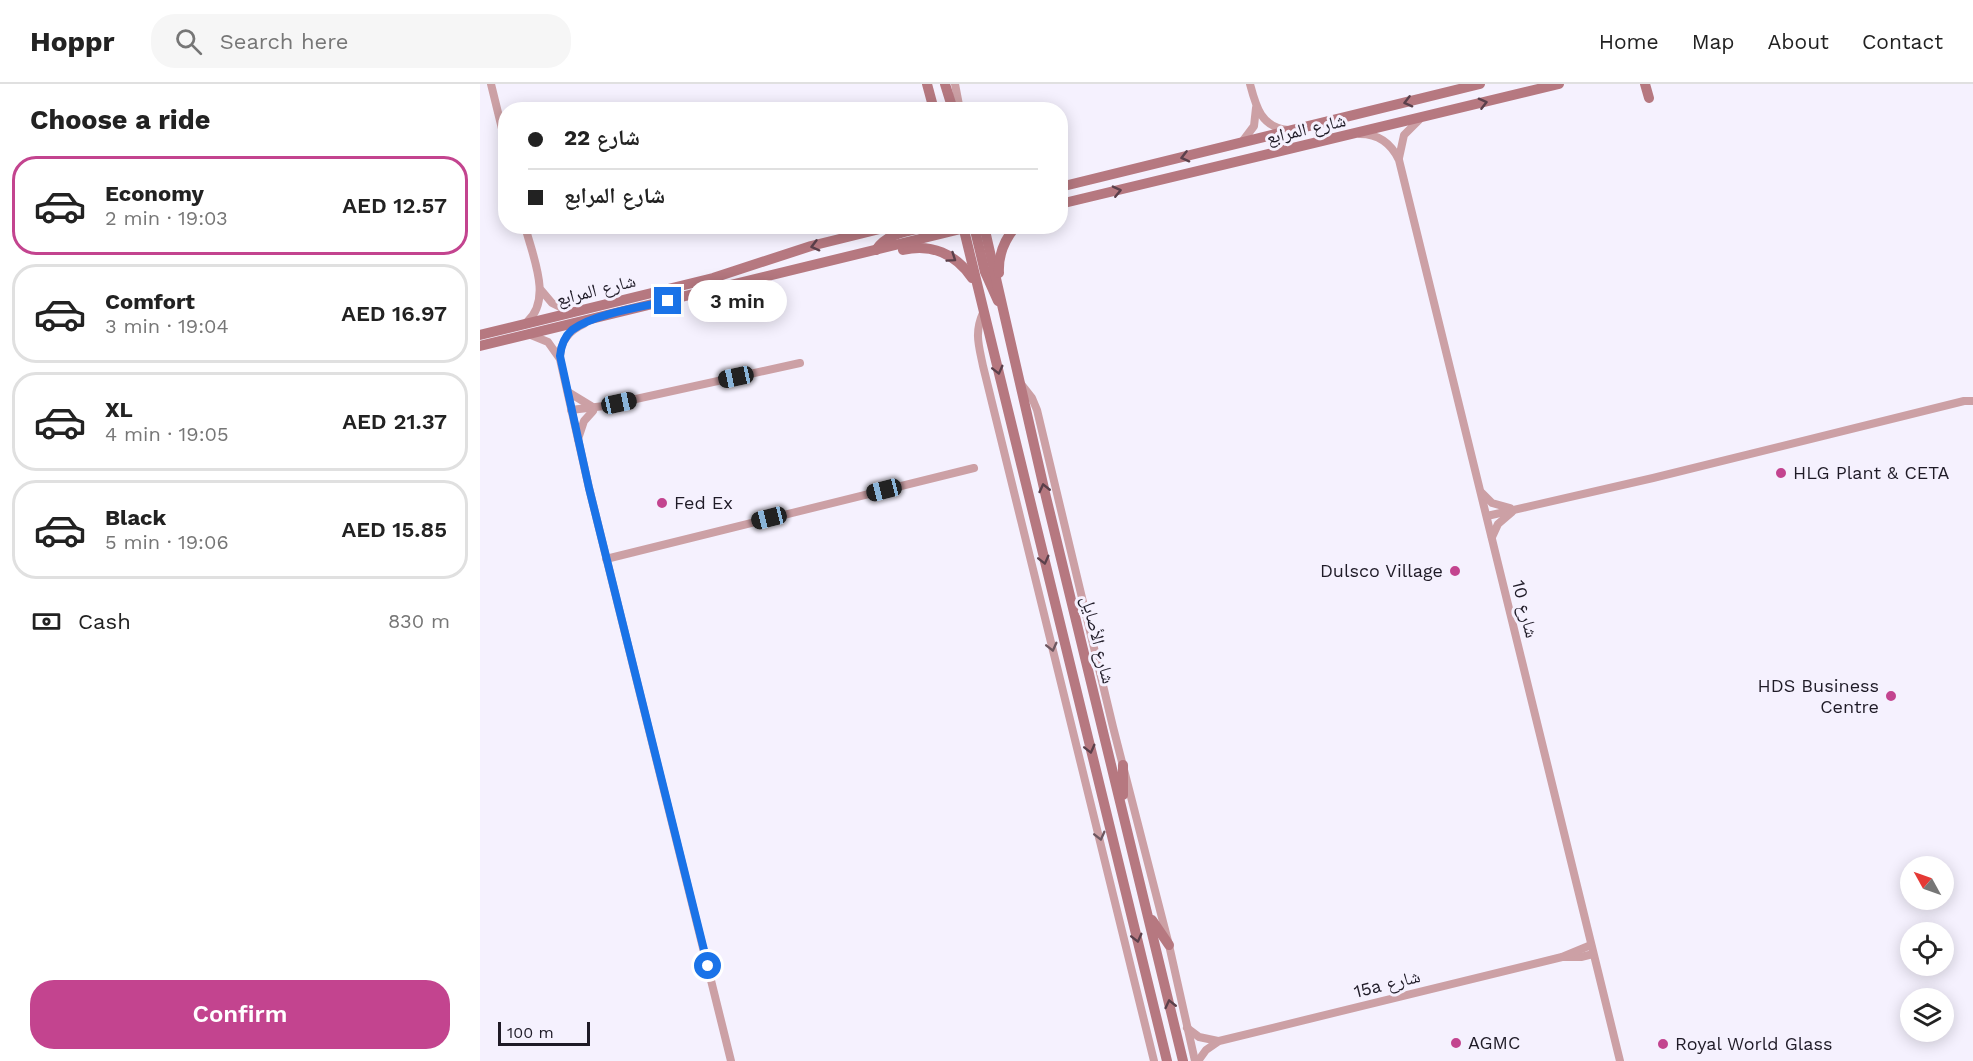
<!DOCTYPE html>
<html lang="en">
<head>
<meta charset="utf-8">
<style>
	:root { --surface:#fff; --page:#f6f6f6; --text:#222; --muted:#767676; --line:#e0e0e0; --accent:#c3448f }
	body { margin:0; font-family:"Work Sans","Noto Naskh Arabic",sans-serif; background:var(--page); color:var(--text); height:100vh; display:flex; flex-direction:column; font-size:22px; white-space:nowrap }
	* { box-sizing:border-box; margin:0 }
	p { font-size:20px; color:var(--muted) }
	.icon { flex:none; width:33px; height:33px; fill:none; stroke:currentColor; stroke-width:2; stroke-linecap:round; stroke-linejoin:round }
	.map { position:relative; flex:1; overflow:hidden }
	.drawer { display:flex; flex-direction:column; background:var(--surface); width:480px }
	.drawer>* { flex:none }
	.banner { position:absolute; left:18px; top:18px; width:570px; height:132px; border-radius:24px; box-shadow:0 3px 15px #0003; display:grid; align-content:center; height:132px; padding:0 30px; background:var(--surface) }
	.needle { width:39px; rotate:310deg }
	.fabs { position:absolute; left:1420px; top:772px; display:grid; gap:12px }
	.fabs a { display:grid; place-items:center; width:54px; height:54px; border-radius:50%; background:var(--surface); box-shadow:0 3px 15px #0003; font-size:30px }
	.scale { position:absolute; left:18px; bottom:15px; width:92px; box-sizing:border-box; padding-left:6px; border:3px solid #1f1b27; border-top:0; font-size:16px; line-height:21px; white-space:nowrap; color:#1f1b27; -webkit-text-stroke:4px #f5f1fe; paint-order:stroke }
	.end { position:absolute; width:27px; height:27px; margin:-14px; border:8px solid #1a73e8; background:#fff; box-shadow:0 0 0 3px #fff }
	.from { border-radius:50% }
	.bubble { position:absolute; height:42px; border-radius:21px; background:var(--surface); box-shadow:0 3px 15px #0003; font-size:20px; font-weight:600; line-height:42px; text-align:center }
	.car { position:absolute; width:18px; height:36px; margin:-18px -9px; border-radius:8px; box-shadow:0 0 4px 2px #0007; background:linear-gradient(#222 24%,#8ab4d8 0 40%,#222 0 76%,#8ab4d8 0 86%,#222 0) }
	.banner b { display:flex; align-items:center; gap:21px; height:57px; font-size:22px }
	.banner b+b { border-top:2px solid var(--line) }
	.banner i { width:15px; height:15px; background:var(--text) }
	ul { padding:0; list-style:none }
	li { display:flex; align-items:center; gap:18px; height:99px; margin:0 12px 9px; padding:0 18px; border:3px solid var(--line); border-radius:24px }
	li div { flex:1 }
	li b { display:block; font-size:22px }
	li em { font-style:normal; font-weight:600 }
	li.active { border-color:var(--accent) }
	li>.icon { width:54px; height:54px; stroke-width:1.5 }
	h2 { padding:0 30px; font-size:27px; line-height:72px }
	.pay { display:flex; align-items:center; gap:15px; height:66px; padding:0 30px; font-size:22px }
	.pay p { margin-inline-start:auto }
	.primary-button { display:flex; gap:12px; margin-top:auto; padding:12px 30px }
	.primary-button a { flex:1; height:69px; border-radius:24px; background:var(--accent); color:#fff; font-size:24px; font-weight:600; line-height:69px; text-align:center }
	header { display:flex; align-items:center; gap:36px; box-sizing:border-box; height:84px; padding:0 30px; background:var(--surface); border-bottom:2px solid var(--line) }
	header strong { font-size:28px }
	nav { display:flex; gap:33px; margin-inline-start:auto; font-size:21px }
	.search { width:420px; height:54px; background:var(--page); display:flex; align-items:center; gap:15px; box-sizing:border-box; padding:0 21px; border-radius:24px; color:var(--muted); font-size:22px }
	main { display:flex; flex:1; min-height:0 }
	.map>svg:first-child { display:block }
</style>
</head>
<body>
<header>
<strong>Hoppr</strong>
<div class="search"><svg class="icon" aria-label="search" viewBox="0 0 24 24"><circle cx="10" cy="10" r="6"/><path d="M15 15l6 6"/></svg>Search here</div>
<nav><a>Home</a><a>Map</a><a>About</a><a>Contact</a></nav>
</header>
<main>
<section class="drawer">
<h2>Choose a ride</h2>
<ul>
<li class="active"><svg class="icon" aria-label="car" viewBox="0 0 24 24"><path d="M5 17H2v-5l4-1 3-4h7l3 4 3 1v5h-3M9 17h6M6 11h13"/><circle cx="7" cy="17" r="2"/><circle cx="17" cy="17" r="2"/></svg><div><b>Economy</b><p>2 min · 19:03</p></div><em>AED 12.57</em></li>
<li><svg class="icon" aria-label="car" viewBox="0 0 24 24"><path d="M5 17H2v-5l4-1 3-4h7l3 4 3 1v5h-3M9 17h6M6 11h13"/><circle cx="7" cy="17" r="2"/><circle cx="17" cy="17" r="2"/></svg><div><b>Comfort</b><p>3 min · 19:04</p></div><em>AED 16.97</em></li>
<li><svg class="icon" aria-label="car" viewBox="0 0 24 24"><path d="M5 17H2v-5l4-1 3-4h7l3 4 3 1v5h-3M9 17h6M6 11h13"/><circle cx="7" cy="17" r="2"/><circle cx="17" cy="17" r="2"/></svg><div><b>XL</b><p>4 min · 19:05</p></div><em>AED 21.37</em></li>
<li><svg class="icon" aria-label="car" viewBox="0 0 24 24"><path d="M5 17H2v-5l4-1 3-4h7l3 4 3 1v5h-3M9 17h6M6 11h13"/><circle cx="7" cy="17" r="2"/><circle cx="17" cy="17" r="2"/></svg><div><b>Black</b><p>5 min · 19:06</p></div><em>AED 15.85</em></li>
</ul>
<div class="pay"><svg class="icon" aria-label="cash" viewBox="0 0 24 24"><path d="M3 7h18v10H3z"/><circle cx="12" cy="12" r="2"/></svg>Cash<p>830 m</p></div>
<div class="primary-button"><a>Confirm</a></div>
</section>
<div class="map">
<svg width="1493" height="977" viewBox="0 0 1493 977">
	<rect width="100%" height="100%" fill="#f5f1fe"/>
	<g fill="none" stroke-linecap="round" stroke-linejoin="round">
		<!-- minor -->
		<g stroke="#cca0a5" stroke-width="8">
			<path d="M11,0L26,61"/>
			<path d="M475,0L480,26"/>
			<path d="M770,0C776,23 781,43 808,46"/>
			<path d="M880,50C898,50 911,59 919,76L1140,977"/>
			<path d="M762,58L774,42L776,24"/>
			<path d="M919,74L924,51L939,36"/>
			<path d="M45,142C52,171 73,215 47,238"/>
			<path d="M61,206L72,219L92,229"/>
			<path d="M503,229C494,249 499,262 503,282L674,977"/>
			<path d="M51,251L68,258L80,275L109,404L251,977"/>
			<path d="M80,274C80,257 89,247 104,240"/>
			<path d="M541,300L552,314L557,326L633,643L689,861L715,977"/>
			<path d="M88,308L111,322"/>
			<path d="M91,326L124,322L320,279"/>
			<path d="M98,355L104,337L113,327"/>
			<path d="M1002,409L1012,419L1030,424"/>
			<path d="M1007,432L1173,394L1484,317H1493"/>
			<path d="M1012,453L1018,440L1032,428"/>
			<path d="M126,475L494,384"/>
			<path d="M1083,873H1101L1113,870"/>
			<path d="M707,944L719,953L738,957"/>
			<path d="M718,977L726,966L739,957L1082,873L1111,861"/>
		</g>
		<!-- secondary -->
		<g stroke="#b67880" stroke-width="10">
			<path d="M447,0L454,26"/>
			<path d="M465,0L473,26"/>
			<path d="M1165,0L1169,14"/>
			<path d="M580,103L1000,0"/>
			<path d="M580,120L1079,0"/>
			<path d="M483,142L687,977"/>
			<path d="M494,142L505,188L518,217"/>
			<path d="M504,142L566,413L703,977"/>
			<path d="M396,166C408,148 431,147 450,142"/>
			<path d="M423,166C451,159 476,170 492,194"/>
			<path d="M519,189C518,171 524,156 536,142"/>
			<path d="M0,251L233,194L331,162L412,142"/>
			<path d="M0,262L489,143"/>
			<path d="M643,681V711"/>
			<path d="M672,836L689,861"/>
		</g>
	</g>
	<!-- one-way arrows -->
	<defs><path id="oneway-chevron" d="M-2-3.5L2.5 0L-2 3.5" fill="none" stroke-width="1.6" stroke-linecap="round" stroke-linejoin="round" transform="scale(1.5)"/></defs>
	<g stroke="#5b404b">
		<use href="#oneway-chevron" transform="translate(928 18) rotate(166)"/>
		<use href="#oneway-chevron" transform="translate(1003 19) rotate(-14)"/>
		<use href="#oneway-chevron" transform="translate(705 73) rotate(166)"/>
		<use href="#oneway-chevron" transform="translate(637 107) rotate(-13)"/>
		<use href="#oneway-chevron" transform="translate(335 162) rotate(165)"/>
		<use href="#oneway-chevron" transform="translate(472 174) rotate(34)"/>
		<use href="#oneway-chevron" transform="translate(518 286) rotate(76)"/>
		<use href="#oneway-chevron" transform="translate(564 404) rotate(-103)"/>
		<use href="#oneway-chevron" transform="translate(564 476) rotate(76)"/>
		<use href="#oneway-chevron" transform="translate(610 665) rotate(76)"/>
		<use href="#oneway-chevron" transform="translate(657 854) rotate(76)"/>
		<use href="#oneway-chevron" transform="translate(690 920) rotate(-103)"/>
	</g>
	<g stroke="#6d5760">
		<use href="#oneway-chevron" transform="translate(572 563) rotate(76)"/>
		<use href="#oneway-chevron" transform="translate(620 752) rotate(76)"/>
	</g>
	<g fill="none" stroke-linecap="round" stroke-linejoin="round">
		<!-- route -->
		<path stroke="#1a73e8" stroke-width="8" d="M188,217C161,223 113,230 92,246C84,253 81,262 80,272L109,404L228,882"/>
	</g>
	<!-- markers -->
	<g fill="#c3448f" stroke="#f5f1fe" stroke-width="2">
		<circle cx="1301" cy="389" r="6"/>
		<circle cx="182" cy="419" r="6"/>
		<circle cx="975" cy="487" r="6"/>
		<circle cx="1411" cy="612" r="6"/>
		<circle cx="976" cy="959" r="6"/>
		<circle cx="1183" cy="960" r="6"/>
	</g>
	<g text-anchor="middle" stroke-width="6" stroke-linejoin="round" paint-order="stroke">
		<!-- street labels -->
		<g font-size="18" fill="#1f1b27" stroke="#f5f1fe">
			<text transform="translate(826 45) rotate(-13)" y="6">شارع المرابع</text>
			<text transform="translate(116 206) rotate(-14)" y="6">شارع المرابع</text>
			<text transform="translate(1045 525) rotate(76)" y="6">شارع 10</text>
			<text transform="translate(618 556) rotate(76)" y="6">شارع الأصايل</text>
			<text transform="translate(907 900) rotate(-14)" y="6">15a شارع</text>
		</g>
		<!-- poi labels -->
		<g font-size="18" fill="#1f1b27" stroke="#f5f1fe" text-anchor="start">
			<text x="1313" y="395">HLG Plant &amp; CETA</text>
			<text x="194" y="425">Fed Ex</text>
			<text x="963" y="493" text-anchor="end">Dulsco Village</text>
			<text x="1399" y="608" text-anchor="end">HDS Business<tspan x="1399" dy="21">Centre</tspan></text>
			<text x="988" y="965">AGMC</text>
			<text x="1195" y="966">Royal World Glass</text>
		</g>
	</g>
</svg>
<div class="fabs">
<a><svg class="needle" viewBox="-14 -14 28 28"><path d="M0-13l5 13h-10z" fill="#e53935"/><path d="M0 13l5-13h-10z" fill="#767676"/></svg></a>
<a><svg class="icon" aria-label="locate" viewBox="0 0 24 24"><circle cx="12" cy="12" r="6"/><path d="M12 2v4M12 18v4M2 12h4M18 12h4"/></svg></a>
<a><svg class="icon" aria-label="layers" viewBox="0 0 24 24"><path d="M12 4l9 5-9 5-9-5zM3 14l9 5 9-5"/></svg></a>
</div>
<div class="scale">100 m</div>
<i class="end from" style="left:228px;top:882px"></i>
<i class="end" style="left:188px;top:217px"></i>
<div class="bubble" style="left:208px;top:196px;width:99px">3 min</div>
<i class="car" style="left:256px;top:293px;rotate:258deg"></i>
<i class="car" style="left:139px;top:319px;rotate:78deg"></i>
<i class="car" style="left:404px;top:406px;rotate:256deg"></i>
<i class="car" style="left:289px;top:434px;rotate:256deg"></i>
<div class="banner">
<b><i class="from"></i>شارع 22</b>
<b><i></i>شارع المرابع</b>
</div>
</div>
</main>
</body>
</html>
